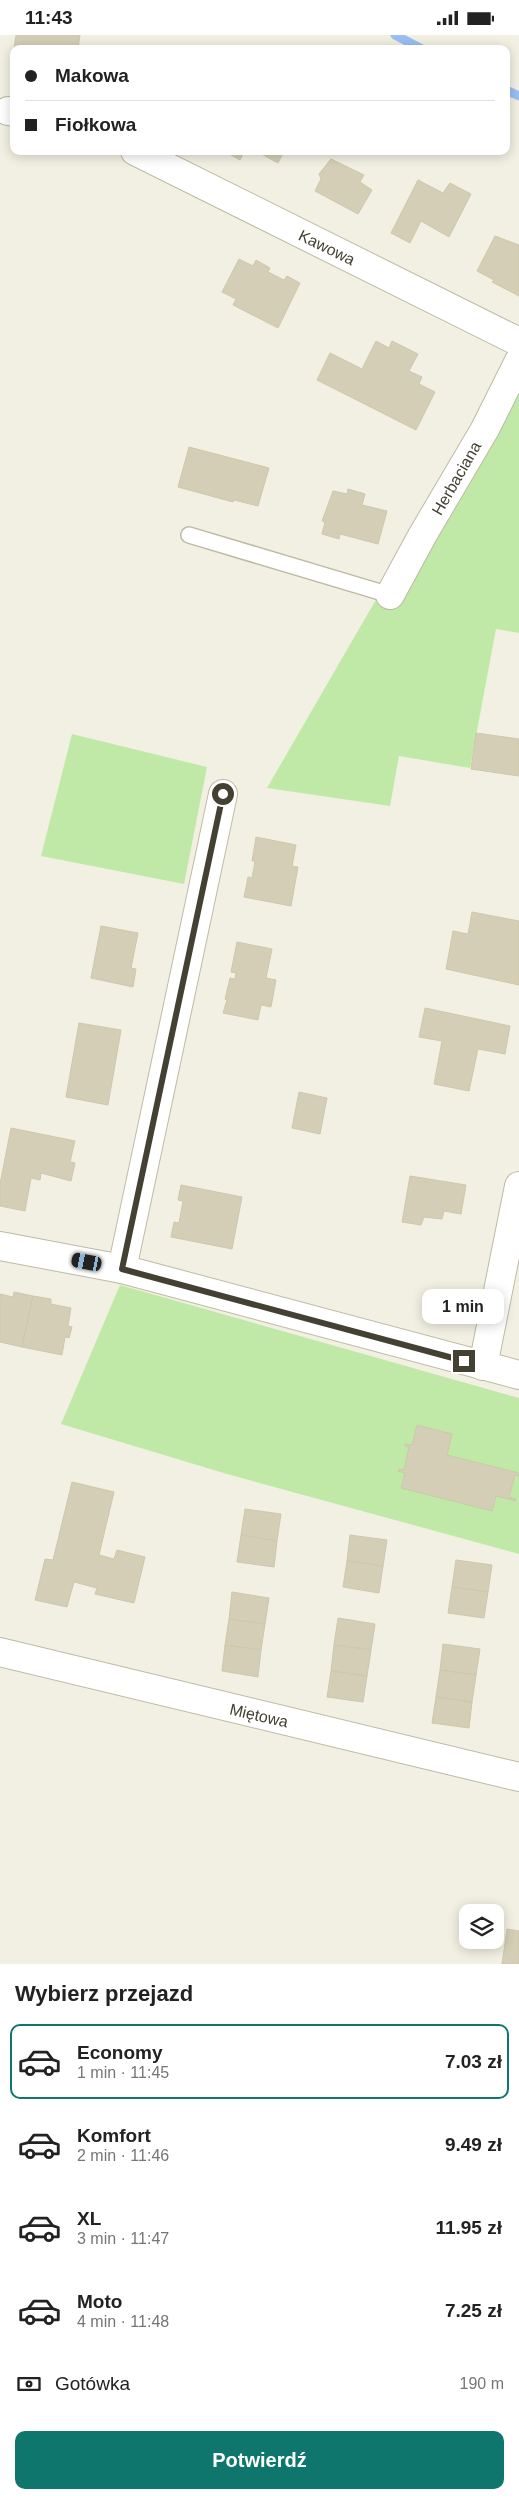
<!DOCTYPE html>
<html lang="pl">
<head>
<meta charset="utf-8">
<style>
	:root { --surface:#fff; --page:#f2f2f2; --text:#222; --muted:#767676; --line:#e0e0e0; --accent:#0f766e }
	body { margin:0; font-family:Helvetica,sans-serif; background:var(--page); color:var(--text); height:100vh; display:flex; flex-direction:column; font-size:19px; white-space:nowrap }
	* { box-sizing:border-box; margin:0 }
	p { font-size:16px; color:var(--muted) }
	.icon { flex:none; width:28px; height:28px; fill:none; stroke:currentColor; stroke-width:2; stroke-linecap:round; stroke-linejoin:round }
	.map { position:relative; height:1929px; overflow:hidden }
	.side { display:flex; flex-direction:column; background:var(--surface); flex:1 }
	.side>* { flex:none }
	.top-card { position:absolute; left:10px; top:10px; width:500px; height:110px; border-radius:10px; box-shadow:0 2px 12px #0003; display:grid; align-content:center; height:110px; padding:0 15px; background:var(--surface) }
	.buttons { position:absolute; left:459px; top:1869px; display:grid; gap:10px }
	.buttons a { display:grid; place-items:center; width:45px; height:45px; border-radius:10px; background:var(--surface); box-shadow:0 2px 12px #0003; font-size:25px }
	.end { position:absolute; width:22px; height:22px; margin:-11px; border:6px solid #444033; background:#fff; box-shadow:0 0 0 2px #fff }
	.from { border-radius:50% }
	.bubble { position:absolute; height:35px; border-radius:10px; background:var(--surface); box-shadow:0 2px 12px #0003; font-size:16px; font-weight:700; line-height:35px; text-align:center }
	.car { position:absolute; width:15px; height:30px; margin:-15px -8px; border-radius:6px; box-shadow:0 0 4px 1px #0007; background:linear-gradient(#222 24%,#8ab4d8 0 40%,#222 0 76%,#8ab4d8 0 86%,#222 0) }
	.top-card b { display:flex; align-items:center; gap:18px; height:48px; font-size:19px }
	.top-card b+b { border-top:1px solid var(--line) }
	.top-card i { width:12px; height:12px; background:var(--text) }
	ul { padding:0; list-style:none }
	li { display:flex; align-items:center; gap:15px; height:75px; margin:0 10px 8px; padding:0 5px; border:2px solid transparent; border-radius:10px }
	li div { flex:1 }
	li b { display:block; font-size:19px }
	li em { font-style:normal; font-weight:700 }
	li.on { border-color:var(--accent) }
	li>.icon { width:45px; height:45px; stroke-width:1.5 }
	h2 { padding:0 15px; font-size:22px; line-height:60px }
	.pay { display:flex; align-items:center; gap:12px; height:55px; padding:0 15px; font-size:19px }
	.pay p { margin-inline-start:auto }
	.primary-button { display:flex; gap:10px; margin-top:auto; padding:10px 15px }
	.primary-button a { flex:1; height:58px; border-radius:10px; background:var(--accent); color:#fff; font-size:20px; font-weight:700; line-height:58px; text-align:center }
	.status { display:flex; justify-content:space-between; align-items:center; height:35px; padding:0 25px; background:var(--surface); direction:ltr }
	.status svg { height:14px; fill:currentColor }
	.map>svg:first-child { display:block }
</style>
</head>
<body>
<div class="status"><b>11:43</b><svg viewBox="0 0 49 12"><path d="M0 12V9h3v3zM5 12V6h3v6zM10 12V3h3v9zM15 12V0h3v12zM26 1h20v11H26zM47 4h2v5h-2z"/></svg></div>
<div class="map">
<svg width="519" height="1929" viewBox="0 0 519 1929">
	<rect width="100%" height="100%" fill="#f2f0e2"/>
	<!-- green -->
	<g fill="#c0e9a8">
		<path d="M519,346V598L496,594L470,733L399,721L390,771L267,753L385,549Z"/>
		<path d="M72,699L207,732L184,849L41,821Z"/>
		<path d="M120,1250L519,1363V1519L227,1439L61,1389Z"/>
	</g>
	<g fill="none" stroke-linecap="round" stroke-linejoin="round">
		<!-- stream -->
		<g stroke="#9abff3" stroke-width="9">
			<path d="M395,0L422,14"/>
			<path d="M506,55L519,61"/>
		</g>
	</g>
	<!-- building -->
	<g fill="#d4ceb7" stroke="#cfc7aa">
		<path d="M16,0H80L78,14H14Z"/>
		<path d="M224,116H244L240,125Z"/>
		<path d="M256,116H284L278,128Z"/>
		<path d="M331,124L364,140L360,147L372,155L358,179L315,156L321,144L319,139Z"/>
		<path d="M418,145L443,158L450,148L471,159L449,202L421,186L410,208L391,198Z"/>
		<path d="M495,201L519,210V261L492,247L494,245L477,236Z"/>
		<path d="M239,224L253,231L256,225L270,233L268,237L284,245L287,241L300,248L278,293L233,270L236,264L222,257Z"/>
		<path d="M376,306L389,313L392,306L418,319L409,336L422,342L419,349L435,357L416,395L317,345L330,318L362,334Z"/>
		<path d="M189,412L269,433L258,471L234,465L233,467L178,452Z"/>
		<path d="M348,454L365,459L362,470L387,476L378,509L340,499L339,504L322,499L325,487L322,486L333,456L347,459Z"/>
		<path d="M476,698L519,704V741L471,734Z"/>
		<path d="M256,802L296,810L292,831L298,832L291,871L244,862L248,842L252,843L255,826H252Z"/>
		<path d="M472,877L519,886V950L446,934L453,896L468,899Z"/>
		<path d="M101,891L138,898L131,933L136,934L133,952L91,943Z"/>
		<path d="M237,907L272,914L266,943L276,945L271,972L261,970L258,985L223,978L227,965L225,964L230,943L235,944L236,938L231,937Z"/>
		<path d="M425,973L510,991L505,1019L478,1014L469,1056L434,1049L442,1006L419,1002Z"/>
		<path d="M79,988L121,995L108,1070L66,1062Z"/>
		<path d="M299,1057L327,1063L320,1099L292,1093Z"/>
		<path d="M11,1093L75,1106L70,1127L75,1128L71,1146L41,1138L40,1145L31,1143L25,1176L0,1171V1149Z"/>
		<path d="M410,1141L466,1150L461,1179L444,1176L442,1184L424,1182L421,1190L402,1187Z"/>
		<path d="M181,1150L242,1162L232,1214L171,1202L174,1187L179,1188L183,1166L178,1165Z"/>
		<path d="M14,1257L33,1261L22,1312L0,1307V1259L13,1262Z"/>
		<path d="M33,1261L51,1264V1269L71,1273L68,1291L72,1292L69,1303L65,1302L62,1320L22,1312Z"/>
		<path d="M417,1390L452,1399L447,1420L519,1438V1441L515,1440L509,1462L516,1464V1466L496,1461L492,1476L401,1453L405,1438L398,1436L399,1434L404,1435L409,1412L405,1411V1409L412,1410Z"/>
		<path d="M72,1447L114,1457L99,1520L114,1524L117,1515L145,1522L134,1568L95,1559L97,1553L74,1547L67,1572L35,1565L45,1524L53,1525Z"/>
		<path d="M245,1474L281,1479L277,1506L241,1500Z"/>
		<path d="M241,1500L277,1506L274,1532L237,1527Z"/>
		<path d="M350,1500L387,1505L383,1531L347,1526Z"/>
		<path d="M456,1525L492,1530L488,1557L452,1552Z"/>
		<path d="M347,1526L383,1531L379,1558L343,1552Z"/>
		<path d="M452,1552L488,1557L484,1583L448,1578Z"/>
		<path d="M232,1557L269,1563L265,1589L229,1584Z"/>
		<path d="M338,1583L375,1589L371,1615L334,1610Z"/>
		<path d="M229,1584L265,1589L261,1615L225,1610Z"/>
		<path d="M443,1609L480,1614L476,1640L440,1635Z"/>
		<path d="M225,1610L261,1615L258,1642L222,1636Z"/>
		<path d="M334,1610L371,1615L367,1641L331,1636Z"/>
		<path d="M440,1635L476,1640L472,1667L436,1662Z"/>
		<path d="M331,1636L367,1641L363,1667L327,1662Z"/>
		<path d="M436,1662L472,1667L469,1693L432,1688Z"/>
		<path d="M507,1894L519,1896V1929H502Z"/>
	</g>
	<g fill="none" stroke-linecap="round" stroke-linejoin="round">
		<defs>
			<path id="service" d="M189,500L390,560"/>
			<g id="minor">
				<path d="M8,76L14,77"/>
				<path d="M135,116L519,307"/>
				<path d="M390,560L422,501L485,394L519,326"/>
				<path d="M0,1211L122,1234L519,1340"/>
				<path d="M122,1234L223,759"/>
				<path d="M483,1331L519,1151"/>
				<path d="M0,1617L519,1742"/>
			</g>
		</defs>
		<!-- service casing -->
		<use href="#service" stroke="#bebaa5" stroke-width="18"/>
		<!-- minor casing -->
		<use href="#minor" stroke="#bebaa5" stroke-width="30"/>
		<!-- service -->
		<use href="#service" stroke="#fff" stroke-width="15"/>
		<!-- minor -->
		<use href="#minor" stroke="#fff" stroke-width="28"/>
	</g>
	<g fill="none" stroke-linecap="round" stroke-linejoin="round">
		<!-- route -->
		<path stroke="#444033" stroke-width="6" d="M223,759L122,1234L464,1326"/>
	</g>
	<g text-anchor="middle" stroke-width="4.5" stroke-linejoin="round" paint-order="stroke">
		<!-- street labels -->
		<g font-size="16" fill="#444033" stroke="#fff">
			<text transform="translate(327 212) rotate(26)" y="6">Kawowa</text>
			<text transform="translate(456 443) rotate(-60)" y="6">Herbaciana</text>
			<text transform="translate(259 1680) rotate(13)" y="6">Miętowa</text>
		</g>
	</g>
</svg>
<div class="buttons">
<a><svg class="icon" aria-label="layers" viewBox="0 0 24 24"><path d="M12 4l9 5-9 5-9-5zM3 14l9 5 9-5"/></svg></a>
</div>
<i class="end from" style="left:223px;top:759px"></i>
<i class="end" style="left:464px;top:1326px"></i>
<div class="bubble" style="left:422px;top:1254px;width:82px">1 min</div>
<i class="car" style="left:87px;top:1227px;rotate:281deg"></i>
<div class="top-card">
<b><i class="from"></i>Makowa</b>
<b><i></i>Fiołkowa</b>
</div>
</div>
<section class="side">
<h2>Wybierz przejazd</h2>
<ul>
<li class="on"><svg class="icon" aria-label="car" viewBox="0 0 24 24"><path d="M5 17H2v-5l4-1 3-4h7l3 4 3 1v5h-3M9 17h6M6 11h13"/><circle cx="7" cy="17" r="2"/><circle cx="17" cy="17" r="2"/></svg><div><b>Economy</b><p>1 min · 11:45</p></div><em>7.03 zł</em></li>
<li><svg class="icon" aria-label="car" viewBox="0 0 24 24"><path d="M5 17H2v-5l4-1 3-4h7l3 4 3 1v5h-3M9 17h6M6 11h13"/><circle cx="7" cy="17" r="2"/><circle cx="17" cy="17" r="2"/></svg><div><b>Komfort</b><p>2 min · 11:46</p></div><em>9.49 zł</em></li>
<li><svg class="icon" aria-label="car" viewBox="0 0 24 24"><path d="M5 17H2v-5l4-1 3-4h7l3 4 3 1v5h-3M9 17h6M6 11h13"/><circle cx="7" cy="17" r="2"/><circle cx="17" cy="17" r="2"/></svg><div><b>XL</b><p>3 min · 11:47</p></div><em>11.95 zł</em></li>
<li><svg class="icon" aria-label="car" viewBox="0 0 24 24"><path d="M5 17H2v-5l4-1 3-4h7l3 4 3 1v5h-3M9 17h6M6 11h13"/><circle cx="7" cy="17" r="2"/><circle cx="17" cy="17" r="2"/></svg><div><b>Moto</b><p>4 min · 11:48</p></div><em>7.25 zł</em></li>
</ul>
<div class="pay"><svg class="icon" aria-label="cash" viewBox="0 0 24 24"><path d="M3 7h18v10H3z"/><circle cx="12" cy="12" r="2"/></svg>Gotówka<p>190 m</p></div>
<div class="primary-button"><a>Potwierdź</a></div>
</section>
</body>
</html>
